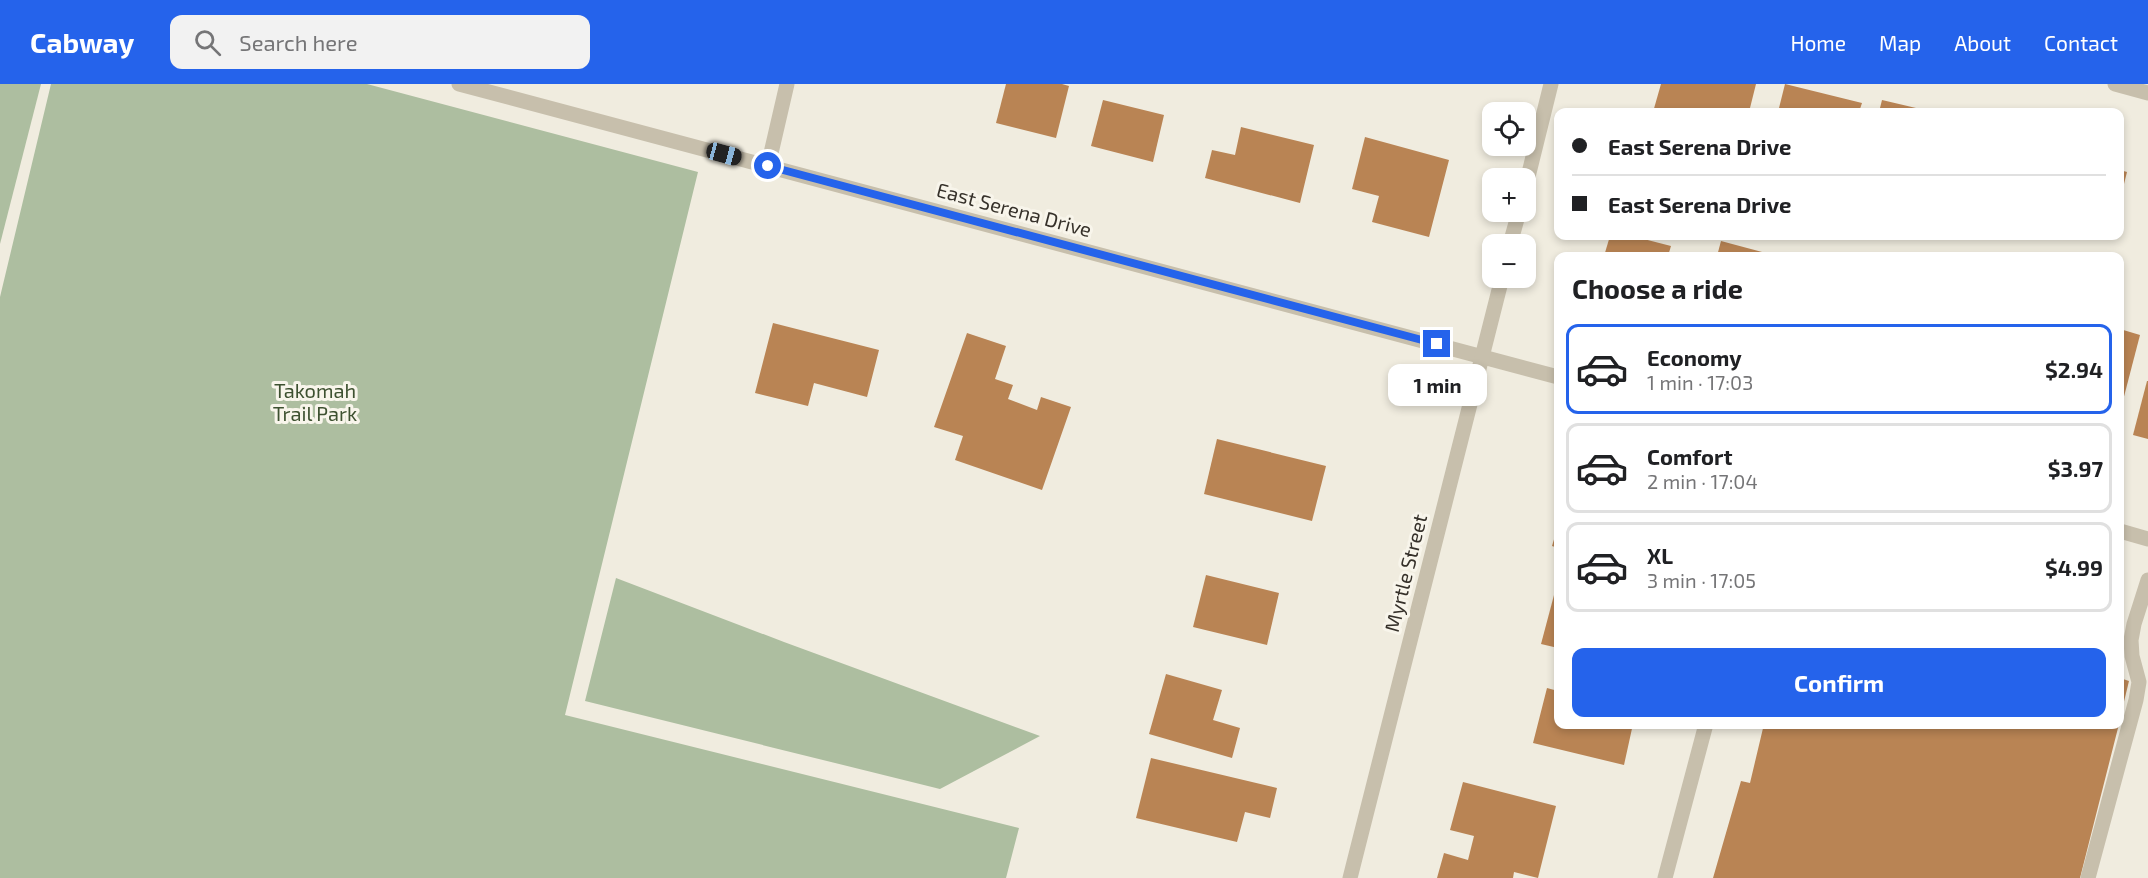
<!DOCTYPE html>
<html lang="en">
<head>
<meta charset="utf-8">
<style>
	:root { --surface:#fff; --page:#f2f2f2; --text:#202124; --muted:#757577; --line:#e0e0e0; --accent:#2563eb }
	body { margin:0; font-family:"Exo 2",sans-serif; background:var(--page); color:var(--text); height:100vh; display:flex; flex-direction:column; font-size:22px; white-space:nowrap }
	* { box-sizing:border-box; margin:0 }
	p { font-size:20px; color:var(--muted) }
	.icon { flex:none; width:33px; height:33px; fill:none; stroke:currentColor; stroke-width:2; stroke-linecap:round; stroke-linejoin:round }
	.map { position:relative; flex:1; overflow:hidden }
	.drawer { position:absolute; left:1554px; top:168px; width:570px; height:477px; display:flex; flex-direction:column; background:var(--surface); border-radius:12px; box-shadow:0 3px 9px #0003 }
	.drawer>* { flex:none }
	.top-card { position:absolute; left:1554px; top:24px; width:570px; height:132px; border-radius:12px; box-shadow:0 3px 9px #0003; display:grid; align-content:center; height:132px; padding:0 18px; background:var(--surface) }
	.controls { position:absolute; left:1482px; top:18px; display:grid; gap:12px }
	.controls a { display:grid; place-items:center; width:54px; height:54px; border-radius:12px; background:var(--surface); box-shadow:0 3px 9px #0003; font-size:30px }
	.end { position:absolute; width:27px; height:27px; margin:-14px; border:8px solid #2563eb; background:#fff; box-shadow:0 0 0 3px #fff }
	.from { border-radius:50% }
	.bubble { position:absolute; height:42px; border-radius:12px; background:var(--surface); box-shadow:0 3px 9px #0003; font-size:20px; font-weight:700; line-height:42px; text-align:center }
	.car { position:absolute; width:18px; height:36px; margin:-18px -9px; border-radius:8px; box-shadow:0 0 4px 2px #0007; background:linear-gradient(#222 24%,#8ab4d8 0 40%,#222 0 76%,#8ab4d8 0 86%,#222 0) }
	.top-card b { display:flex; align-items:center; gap:21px; height:57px; font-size:22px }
	.top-card b+b { border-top:2px solid var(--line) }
	.top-card i { width:15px; height:15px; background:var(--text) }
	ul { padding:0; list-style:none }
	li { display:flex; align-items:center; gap:18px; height:90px; margin:0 12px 9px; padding:0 6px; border:3px solid var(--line); border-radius:12px }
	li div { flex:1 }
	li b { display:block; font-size:22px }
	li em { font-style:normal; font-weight:700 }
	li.current { border-color:var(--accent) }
	li>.icon { width:54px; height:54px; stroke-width:1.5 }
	h2 { padding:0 18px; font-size:27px; line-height:72px }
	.cta { display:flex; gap:12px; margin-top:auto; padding:12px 18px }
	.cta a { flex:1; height:69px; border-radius:12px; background:var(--accent); color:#fff; font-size:24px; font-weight:700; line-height:69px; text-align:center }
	header { display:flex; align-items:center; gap:36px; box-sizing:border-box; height:84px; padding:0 30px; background:var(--accent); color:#fff }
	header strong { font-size:28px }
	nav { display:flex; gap:33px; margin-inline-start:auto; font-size:21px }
	.search { width:420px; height:54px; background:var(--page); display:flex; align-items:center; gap:15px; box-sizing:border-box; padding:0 21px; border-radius:12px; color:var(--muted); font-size:22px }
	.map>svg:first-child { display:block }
</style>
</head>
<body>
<header>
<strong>Cabway</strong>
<div class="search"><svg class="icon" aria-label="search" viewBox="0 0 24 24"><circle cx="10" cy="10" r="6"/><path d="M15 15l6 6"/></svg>Search here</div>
<nav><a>Home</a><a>Map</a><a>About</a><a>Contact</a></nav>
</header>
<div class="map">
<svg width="2148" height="794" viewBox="0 0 2148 794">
	<rect width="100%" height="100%" fill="#f0ecdf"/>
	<!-- green -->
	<g fill="#adbea0">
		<path d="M0,0H41L0,160Z"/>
		<path d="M51,0H367L698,88L565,631L1019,744L1006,794H0V213Z"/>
		<path d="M616,494L784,558L1040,652L940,705L585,617Z"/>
	</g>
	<!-- building -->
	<g fill="#b98454">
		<path d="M1006,0H1062L1069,2L1056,54L996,39Z"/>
		<path d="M1661,0H1756L1749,28H1653Z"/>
		<path d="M1785,0L1862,19L1859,28H1778Z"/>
		<path d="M1103,16L1164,31L1153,78L1091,62Z"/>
		<path d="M1882,16L1933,28H1879Z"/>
		<path d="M1241,43L1314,61L1300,119L1205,94L1212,66L1235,71Z"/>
		<path d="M1365,53L1449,76L1429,153L1372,138L1379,112L1352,105Z"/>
		<path d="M2120,86L2127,88L2120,116Z"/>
		<path d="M1610,152H1632L1671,162L1668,172H1604Z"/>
		<path d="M1721,157L1777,172H1717Z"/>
		<path d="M773,239L879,266L867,313L814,299L808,322L755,309Z"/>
		<path d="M2120,245L2140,251L2120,328Z"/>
		<path d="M967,249L1006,262L995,295L1013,301L1008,315L1037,326L1041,313L1071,323L1042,406L955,376L963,352L934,343Z"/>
		<path d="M2147,297H2148V355L2133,351Z"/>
		<path d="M1217,355L1326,382L1312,437L1204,410Z"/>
		<path d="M1558,442V464L1552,462Z"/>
		<path d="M1206,491L1279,509L1267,561L1193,543Z"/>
		<path d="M1558,496V564L1541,560Z"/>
		<path d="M1166,590L1222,606L1213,636L1240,644L1232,674L1149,650Z"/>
		<path d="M2120,594L2129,597L2120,634Z"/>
		<path d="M1547,604L1558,607V640H1633L1624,681L1533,659Z"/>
		<path d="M1764,640H2119L2080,794H1713L1741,697L1750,699Z"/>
		<path d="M1151,674L1277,704L1270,734L1245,728L1237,758L1136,734Z"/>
		<path d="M1463,698L1556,722L1538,794L1514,788L1513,794H1437L1444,769L1468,776L1474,752L1450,746Z"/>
	</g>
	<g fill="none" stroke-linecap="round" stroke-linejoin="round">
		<!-- minor -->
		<g stroke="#c7bfac" stroke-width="15">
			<path d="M459,0L1558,293"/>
			<path d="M2115,0L2148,9"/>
			<path d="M768,82L787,0"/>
			<path d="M1526,101L1551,0"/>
			<path d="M1510,160L1519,128"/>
			<path d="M2120,447L2148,455"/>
			<path d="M1350,794L1502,194"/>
			<path d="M1665,794L1706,640"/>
			<path d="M2088,794L2136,616L2139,598L2132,572L2131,556L2134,540L2148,496"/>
		</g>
	</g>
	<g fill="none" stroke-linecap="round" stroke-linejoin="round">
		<!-- route -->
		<path stroke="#2563eb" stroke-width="8" d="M768,82L1437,260"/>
	</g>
	<g text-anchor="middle" stroke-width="6" stroke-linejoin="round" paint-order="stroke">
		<!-- street labels -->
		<g font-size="20" fill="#36312a" stroke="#f8f5eb">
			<text transform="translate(1014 126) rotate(15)" y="7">East Serena Drive</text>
			<text transform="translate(1406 489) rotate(-76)" y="7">Myrtle Street</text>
		</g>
		<!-- park labels -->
		<g font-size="20" fill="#3d5130" stroke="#f8f5eb">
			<text x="315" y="314">Takomah<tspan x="315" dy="23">Trail Park</tspan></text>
		</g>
	</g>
</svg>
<div class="controls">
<a><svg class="icon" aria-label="locate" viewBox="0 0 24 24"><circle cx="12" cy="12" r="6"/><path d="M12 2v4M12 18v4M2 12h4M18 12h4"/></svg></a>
<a>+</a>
<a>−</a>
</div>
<i class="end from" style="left:768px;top:82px"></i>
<i class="end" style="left:1437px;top:260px"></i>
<div class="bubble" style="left:1388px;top:280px;width:99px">1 min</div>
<i class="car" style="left:724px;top:70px;rotate:105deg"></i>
<div class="top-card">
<b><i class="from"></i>East Serena Drive</b>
<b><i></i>East Serena Drive</b>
</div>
<section class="drawer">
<h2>Choose a ride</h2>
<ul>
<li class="current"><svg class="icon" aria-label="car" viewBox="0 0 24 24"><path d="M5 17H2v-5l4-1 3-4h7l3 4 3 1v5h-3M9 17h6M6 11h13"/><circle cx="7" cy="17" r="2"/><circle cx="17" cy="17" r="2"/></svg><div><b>Economy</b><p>1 min · 17:03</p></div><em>$2.94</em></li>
<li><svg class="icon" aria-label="car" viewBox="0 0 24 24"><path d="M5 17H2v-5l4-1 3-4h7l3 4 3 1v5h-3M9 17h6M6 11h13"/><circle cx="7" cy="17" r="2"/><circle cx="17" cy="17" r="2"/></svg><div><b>Comfort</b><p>2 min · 17:04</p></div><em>$3.97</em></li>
<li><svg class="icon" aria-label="car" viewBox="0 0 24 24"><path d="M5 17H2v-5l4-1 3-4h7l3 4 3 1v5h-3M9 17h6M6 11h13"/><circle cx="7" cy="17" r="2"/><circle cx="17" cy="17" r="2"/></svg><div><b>XL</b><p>3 min · 17:05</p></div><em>$4.99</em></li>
</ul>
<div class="cta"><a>Confirm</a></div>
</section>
</div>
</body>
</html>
